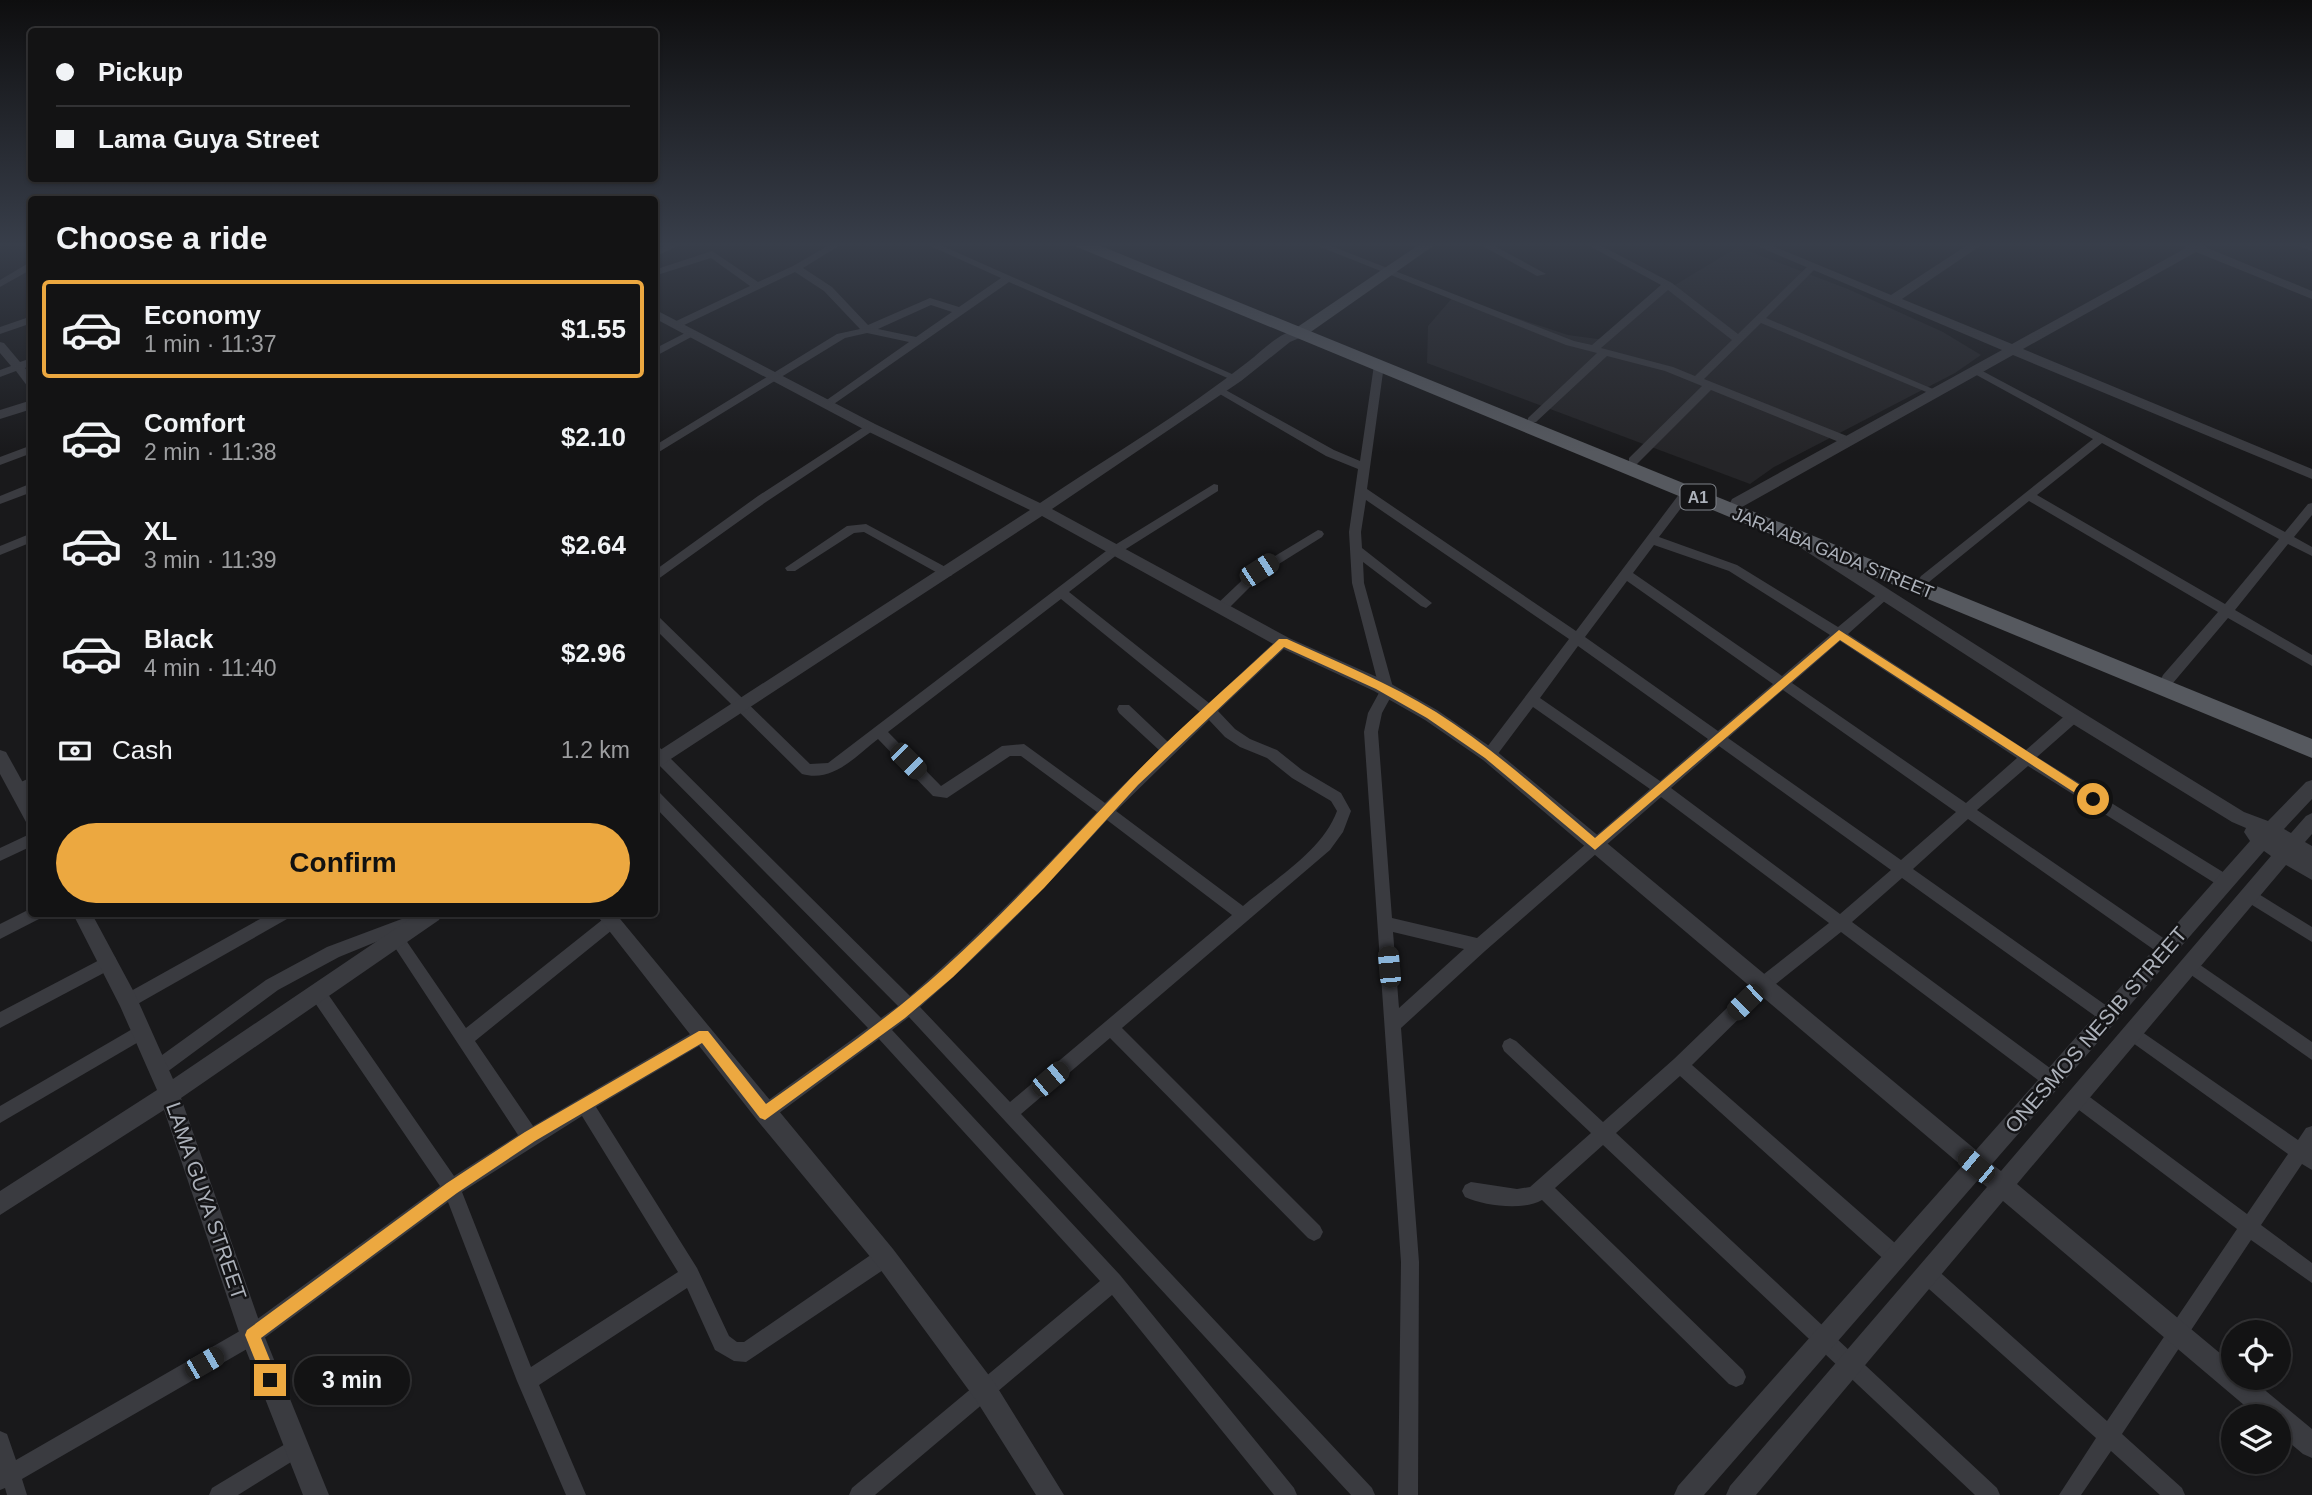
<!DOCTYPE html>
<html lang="en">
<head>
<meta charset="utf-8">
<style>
	:root { --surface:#131314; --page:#202022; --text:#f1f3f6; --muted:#9d9ea0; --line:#323234; --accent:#eca840 }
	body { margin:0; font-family:Arial,sans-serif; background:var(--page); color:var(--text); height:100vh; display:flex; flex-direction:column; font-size:26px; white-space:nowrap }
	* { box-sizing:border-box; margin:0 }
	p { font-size:23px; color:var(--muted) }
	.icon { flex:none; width:38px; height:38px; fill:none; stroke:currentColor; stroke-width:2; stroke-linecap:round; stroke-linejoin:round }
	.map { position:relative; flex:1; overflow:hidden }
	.drawer { position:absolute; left:28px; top:196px; width:630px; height:721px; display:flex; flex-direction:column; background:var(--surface); border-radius:7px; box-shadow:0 2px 5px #0004,0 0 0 2px var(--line) }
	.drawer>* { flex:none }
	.banner { position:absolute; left:28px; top:28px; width:630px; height:154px; border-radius:7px; box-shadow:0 2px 5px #0004,0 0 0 2px var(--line); display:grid; align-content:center; height:154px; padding:0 28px; background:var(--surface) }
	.tools { position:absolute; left:2221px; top:1320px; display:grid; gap:14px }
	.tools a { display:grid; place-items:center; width:70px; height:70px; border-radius:50%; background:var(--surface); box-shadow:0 2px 5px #0004,0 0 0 2px var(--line); font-size:35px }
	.end { position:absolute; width:32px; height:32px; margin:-16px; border:9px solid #eca840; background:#111; box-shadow:0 0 0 4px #111 }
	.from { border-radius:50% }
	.bubble { position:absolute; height:49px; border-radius:24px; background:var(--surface); box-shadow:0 2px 5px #0004,0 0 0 2px var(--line); font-size:23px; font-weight:700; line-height:49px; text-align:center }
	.car { position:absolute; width:21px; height:42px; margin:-21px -10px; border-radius:9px; box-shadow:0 0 5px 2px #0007; background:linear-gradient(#222 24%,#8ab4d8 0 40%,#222 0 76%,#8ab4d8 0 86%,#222 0) }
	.banner b { display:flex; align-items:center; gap:24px; height:66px; font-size:26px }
	.banner b+b { border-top:2px solid var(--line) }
	.banner i { width:18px; height:18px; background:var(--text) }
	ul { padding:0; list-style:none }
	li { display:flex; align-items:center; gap:21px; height:98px; margin:0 14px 10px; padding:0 14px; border:4px solid transparent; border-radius:7px }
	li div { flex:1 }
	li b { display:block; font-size:26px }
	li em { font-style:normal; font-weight:700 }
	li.on { border-color:var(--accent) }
	li>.icon { width:63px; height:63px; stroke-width:1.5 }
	h2 { padding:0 28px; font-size:32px; line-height:84px }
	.pay { display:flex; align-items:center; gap:18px; height:77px; padding:0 28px; font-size:26px }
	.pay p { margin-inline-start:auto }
	.action { display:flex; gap:14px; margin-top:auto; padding:14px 28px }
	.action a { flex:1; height:80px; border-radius:42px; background:var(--accent); color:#111; font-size:28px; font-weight:700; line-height:80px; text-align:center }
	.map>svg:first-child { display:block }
</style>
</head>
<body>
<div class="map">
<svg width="2312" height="1495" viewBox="0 0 2312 1495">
	<rect width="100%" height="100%" fill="#19191b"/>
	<!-- built -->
	<path fill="#252528" d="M1738,247L1848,289L1943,332L1981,355L1955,373L1774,467L1750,484L1427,363L1428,326L1453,297L1568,335L1605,340L1637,308Z"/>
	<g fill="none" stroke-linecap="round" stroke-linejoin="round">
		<!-- minor -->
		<g fill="#3a3b40" fill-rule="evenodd">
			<path d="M670,244H682L654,257V250Z"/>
			<path d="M831,244H842L803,268L832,287L868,325L930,298L959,307L1001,278L926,244H938L1241,378L1236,381L1232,380L1009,282L831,406H823L821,404L909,342L867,333L845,338L654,455V446L837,334L860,329L824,291L795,272L680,327H672V323L750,286L711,258L654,276V270L712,251L758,282L793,266ZM931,305L952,312L916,337L878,329Z"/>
			<path d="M1313,244H1326L1574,341L1592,345L1661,285L1586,244H1598L1672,283L1738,334L1810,264H1816V268L1766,318L1940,392L1939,394H1931L1761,323L1704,379L1852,438V444H1844L1711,390L1637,464H1629V458L1702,386L1665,371L1607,356L1536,422H1528V418L1597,353L1566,345ZM1668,290L1732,340L1695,376L1673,367L1601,348Z"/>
			<path d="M1479,244H1491L1546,274L1537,276Z"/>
			<path d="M2296,244L2312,245V251L2298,246Z"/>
			<path d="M32,261V269L0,287V280Z"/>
			<path d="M32,316V323L0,334V327Z"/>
			<path d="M691,330L696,333L695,335L654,357V349Z"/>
			<path d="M0,342L4,343L20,362L32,358V365L25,368L32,376V388L28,387L16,371L0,377V370L11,366L0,353Z"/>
			<path d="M1379,362L1384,365L1367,489L1576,631L1683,489H1691V495L1659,537L1737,565L1838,627L1879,593H1887L1889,596L1887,599L1848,634L2026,750L2069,712H2079L2081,716L2079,720L2037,757L2231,877L2234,882L2231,887L2226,888L2221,887L2028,766L1977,810L2172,944L2174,949L2172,954L2166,956L2160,954L1968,819L1913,869L2114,1011L2116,1016L2114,1021L2108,1023L2102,1021L1902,878L1852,922L2058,1074L2060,1080L2058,1086L2052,1088L2046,1086L1841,932L1767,991L1692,1065L1903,1250L1905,1257L1903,1264L1896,1266L1889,1264L1680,1076L1616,1133L1997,1488L2000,1495H1975L1603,1145L1555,1188L1743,1370L1746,1377L1743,1384L1736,1387L1729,1384L1542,1200C1523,1211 1485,1206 1465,1197L1462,1191L1465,1185L1471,1182L1517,1189L1530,1187L1591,1133L1504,1051L1502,1046L1504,1041L1510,1038L1516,1041L1603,1122L1674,1059L1755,981L1829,923L1661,797L1485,951L1401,1028L1419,1262L1418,1495H1398L1401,1262L1364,732L1368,713L1380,691L1352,583L1349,532L1358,469L1326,456L1213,390L1218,387L1222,388L1334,450L1360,461L1374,365ZM1366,500L1569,639L1484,751L1482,755L1484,759H1494L1533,707L1650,789L1477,938L1392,918L1378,732L1382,713L1394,691L1364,583L1363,562L1421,606L1426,608L1432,603L1362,548L1361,532ZM1654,545L1729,571L1830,635L1782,676L1633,573ZM1627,581L1773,684L1718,731L1585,637ZM1840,641L2017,758L1966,803L1792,683ZM1578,646L1708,739L1660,781L1540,698ZM1783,690L1956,812L1901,860L1728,738ZM1719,746L1891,870L1840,914L1671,788ZM1393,932L1464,949L1399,1008Z"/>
			<path d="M1975,367L2285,532L2308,504L2312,503V515L2294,537L2312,547V556L2288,544L2235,610L2312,655V666L2228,618L2173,683H2163L2161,679L2163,675L2218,612L2029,501L1929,582H1921L1919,579L1921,576L2093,439L1971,372V368ZM2102,443L2279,539L2225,604L2037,495Z"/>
			<path d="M870,423L876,427L874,430L766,502L654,582V571L758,496Z"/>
			<path d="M32,445V453L0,465V457Z"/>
			<path d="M32,483V492L0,504V496Z"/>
			<path d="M1214,484L1218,485V491L1118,554L1069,592L1209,703L1278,639H1288L1290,642L1288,645L1218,711L1235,729L1250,739L1277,750L1302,770L1341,793L1351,811L1343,832L1330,850L1122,1028L1320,1226L1323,1232L1320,1238L1314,1241L1308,1238L1110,1038L1021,1114L1372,1488L1375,1495H1351L909,1017L892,1030L1120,1275L1294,1488L1297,1495H1274L1112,1295L875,1495H849L852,1488L1100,1281L879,1039L771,1119L765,1121L759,1119L756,1113L759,1107L868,1028L654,806V790L659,792L881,1018L898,1006L654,760V746L659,747L910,996C976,939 1037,876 1097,812L1021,756H1010L947,798L933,796L878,739C856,756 833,783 802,774L654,628V615L659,617L810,764L828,763L1110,548ZM1061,599L1200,712L1168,742L1129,705H1119L1117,709L1119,713L1159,750L1105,803L1024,744L1002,746L941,786L888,732ZM1209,720L1225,737L1240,747L1267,758L1292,778L1331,801L1337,811C1323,850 1275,879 1243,906L1116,811ZM1107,820L1232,915L1010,1102L920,1007C987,949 1048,885 1107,820Z"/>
			<path d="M866,524L951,570L953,573L951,576H943L864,532L854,533L795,571H787L785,568L847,526Z"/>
			<path d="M1318,530L1322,531L1324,534L1322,537L1263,574L1226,611H1216L1215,608L1216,605L1255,568Z"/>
			<path d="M32,533V542L0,555V546Z"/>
			<path d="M32,777V790L17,796L12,794L10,790L12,786Z"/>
			<path d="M32,833V846L0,861V848Z"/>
			<path d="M2249,888L2312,927V942L2244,900L2241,895L2244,890Z"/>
			<path d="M32,908V914H41L39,919L0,939V924Z"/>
			<path d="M269,914H290L287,919L134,1006L128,1008L122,1006L120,1001L122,996Z"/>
			<path d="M415,914H439L436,919L401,933L466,1028L607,916L612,914L617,916L620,921L617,926L475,1041L533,1126L697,1030L703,1027L709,1030L711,1035L709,1040L596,1107L697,1268L729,1336L737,1342H744L878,1250L885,1248L892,1250L894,1257L892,1264L746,1362L734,1361L715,1350L687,1288L539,1385L586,1495H566L517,1381L448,1202L259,1342L22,1479L27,1495H7L5,1488L0,1490V1431L7,1434L16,1460L245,1328L440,1186L311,997L309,992L311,987L317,985L323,987L454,1176L518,1135L388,937L339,957L278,990L163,1075L157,1077L151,1075L149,1069L151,1063L266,980L327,947ZM582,1116L678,1272L531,1367L462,1192Z"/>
			<path d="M109,955L115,957L117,962L115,967L0,1028V1012Z"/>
			<path d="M2190,958L2312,1042V1060L2184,970L2182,965L2184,960Z"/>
			<path d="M141,1024L147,1027L149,1032L147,1037L0,1123V1106Z"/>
			<path d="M2132,1025L2298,1140L2306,1128L2312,1126V1170L2302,1164L2261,1225L2312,1263V1283L2251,1240L2122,1434L2182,1488L2185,1495H2160L2111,1451L2081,1495H2059L2096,1438L1920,1281L1918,1274L1920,1267L1927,1265L1934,1267L2107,1421L2237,1229L2071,1104L2068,1098L2071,1092L2077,1090L2083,1092L2247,1214L2288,1154L2126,1038L2124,1033L2126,1028Z"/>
			<path d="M297,1437L304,1440L307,1447L304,1454L238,1495H209L212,1488Z"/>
		</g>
		<!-- tertiary -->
		<g fill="#3a3b40" fill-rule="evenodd">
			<path d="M1752,244H1768L1891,295L1969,244H1983L1902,299L2012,344L2186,248L2184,244H2208L2205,247L2312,291V299L2196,252L2023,349L2312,469V479L2013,355L1742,507H1732L1730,503L1732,499L2002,350Z"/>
			<path d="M654,309L875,424L1040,503C1110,456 1183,413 1249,361C1263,350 1284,327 1304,330V336L1290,342L1241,381L1052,509L1289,638L1386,681L1437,710L1495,750L1976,1150L2250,841L2244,832L2246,828L2232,822L2068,721L1801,548L1798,544L1801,540H1811L2080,711L2244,812L2268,821L2306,782L2312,780V799L2284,829L2291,833L2306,816L2312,813V834L2305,842L2312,846V880L2286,865L2017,1184L2233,1364V1377H2249L2312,1429V1458L2303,1454L2278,1433V1416H2257L2003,1201L1756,1495H1726L1730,1486L1987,1187L1978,1180L1704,1495H1674L1678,1486L1962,1166L1483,760L1425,720L1374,691L1277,646L1042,516L654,770V754L1030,510L865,430L654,318ZM2264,851L2271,856L2001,1171L1992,1164Z"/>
			<path d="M32,400V409L0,419V410Z"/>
			<path d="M0,750L6,752L32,799V824L26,822L0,774Z"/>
			<path d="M73,914H92L135,994L173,1079L417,914H442L439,920L181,1098L264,1335L329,1495H303L240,1335L164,1110L0,1215V1191L157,1090L120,1006Z"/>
			<path d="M596,914H616L893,1249L994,1382L1064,1495H1036L976,1400L877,1265L757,1120Z"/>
		</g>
		<!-- secondary -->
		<path fill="#484b50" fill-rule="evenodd" d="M1420,244H1436L1305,336H1293L1291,333L1293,330Z"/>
		<!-- primary -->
		<path fill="#56595f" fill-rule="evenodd" d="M1075,244H1096L2312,739V758L1077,247Z"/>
	</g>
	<!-- sky -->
	<linearGradient id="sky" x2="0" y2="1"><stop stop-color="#0e0e0f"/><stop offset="0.54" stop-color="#383e4a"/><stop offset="1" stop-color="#383e4a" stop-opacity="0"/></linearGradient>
	<rect width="2312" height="453" fill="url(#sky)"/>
	<!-- route -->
	<path fill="#eca840" d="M1839,630L2097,796V802H2089L1840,640L1595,850L1485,758L1427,718L1376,689L1284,647L1138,785L1044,888L953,977L905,1018L765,1120L760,1118L702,1043L535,1141L457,1193L261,1338L278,1380L276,1385L270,1388L265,1385L245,1335L247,1330L447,1183L525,1132L699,1031H708L766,1104C826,1061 888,1019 943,969C1009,910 1067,844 1129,780C1176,731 1229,686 1279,639H1287C1337,662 1389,683 1436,712C1493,748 1543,794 1595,838Z"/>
	<g text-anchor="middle" stroke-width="5" stroke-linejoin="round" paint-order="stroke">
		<!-- shield labels -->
		<rect fill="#141416" stroke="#7e8289" stroke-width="2" x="1680.5" y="484.5" width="35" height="25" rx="5"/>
		<g font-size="16" font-weight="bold" fill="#acb1ba">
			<text x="1698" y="503">A1</text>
		</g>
		<!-- street labels -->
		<g font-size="18" fill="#acb1ba" stroke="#141416">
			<text transform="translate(1833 553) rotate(22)" y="6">JARA ABA GADA STREET</text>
		</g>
		<!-- near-street labels -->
		<g font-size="21" fill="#acb1ba" stroke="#141416">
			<text transform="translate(2096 1030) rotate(-49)" y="7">ONESMOS NESIB STREET</text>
			<text transform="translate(206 1201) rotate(71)" y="7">LAMA GUYA STREET</text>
		</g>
	</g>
</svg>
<div class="tools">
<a><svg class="icon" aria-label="locate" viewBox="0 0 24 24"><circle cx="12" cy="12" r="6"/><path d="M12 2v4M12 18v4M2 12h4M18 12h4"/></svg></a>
<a><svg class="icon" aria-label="layers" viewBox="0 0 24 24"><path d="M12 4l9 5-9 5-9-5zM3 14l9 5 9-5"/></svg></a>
</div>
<i class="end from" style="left:2093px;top:799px"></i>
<i class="end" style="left:270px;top:1380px"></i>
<div class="bubble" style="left:294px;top:1356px;width:116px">3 min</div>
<i class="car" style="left:1259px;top:570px;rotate:57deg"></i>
<i class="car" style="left:908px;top:761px;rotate:135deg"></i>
<i class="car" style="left:1389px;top:967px;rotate:355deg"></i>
<i class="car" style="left:1745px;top:1002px;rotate:226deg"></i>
<i class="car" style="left:1050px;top:1079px;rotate:50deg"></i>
<i class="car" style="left:1976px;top:1166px;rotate:310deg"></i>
<i class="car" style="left:204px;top:1363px;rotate:60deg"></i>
<div class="banner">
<b><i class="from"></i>Pickup</b>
<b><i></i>Lama Guya Street</b>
</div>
<section class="drawer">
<h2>Choose a ride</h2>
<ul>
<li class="on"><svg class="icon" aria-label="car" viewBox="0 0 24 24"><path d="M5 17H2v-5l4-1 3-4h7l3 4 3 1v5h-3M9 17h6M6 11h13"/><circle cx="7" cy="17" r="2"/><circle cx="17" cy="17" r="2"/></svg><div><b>Economy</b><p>1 min · 11:37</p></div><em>$1.55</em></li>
<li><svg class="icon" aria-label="car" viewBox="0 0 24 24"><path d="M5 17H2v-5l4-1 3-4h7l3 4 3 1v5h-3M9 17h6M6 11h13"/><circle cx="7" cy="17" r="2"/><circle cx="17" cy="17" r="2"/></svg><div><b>Comfort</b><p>2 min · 11:38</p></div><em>$2.10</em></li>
<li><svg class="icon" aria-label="car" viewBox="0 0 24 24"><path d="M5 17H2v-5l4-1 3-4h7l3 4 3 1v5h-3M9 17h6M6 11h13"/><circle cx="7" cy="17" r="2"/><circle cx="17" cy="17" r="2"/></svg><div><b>XL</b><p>3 min · 11:39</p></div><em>$2.64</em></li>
<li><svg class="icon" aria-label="car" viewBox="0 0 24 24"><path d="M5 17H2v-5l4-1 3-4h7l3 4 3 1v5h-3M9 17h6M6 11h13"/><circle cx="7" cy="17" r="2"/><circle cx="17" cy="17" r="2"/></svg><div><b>Black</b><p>4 min · 11:40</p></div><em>$2.96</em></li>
</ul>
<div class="pay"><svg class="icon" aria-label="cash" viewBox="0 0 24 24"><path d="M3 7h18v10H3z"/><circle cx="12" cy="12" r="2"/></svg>Cash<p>1.2 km</p></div>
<div class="action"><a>Confirm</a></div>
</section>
</div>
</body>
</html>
